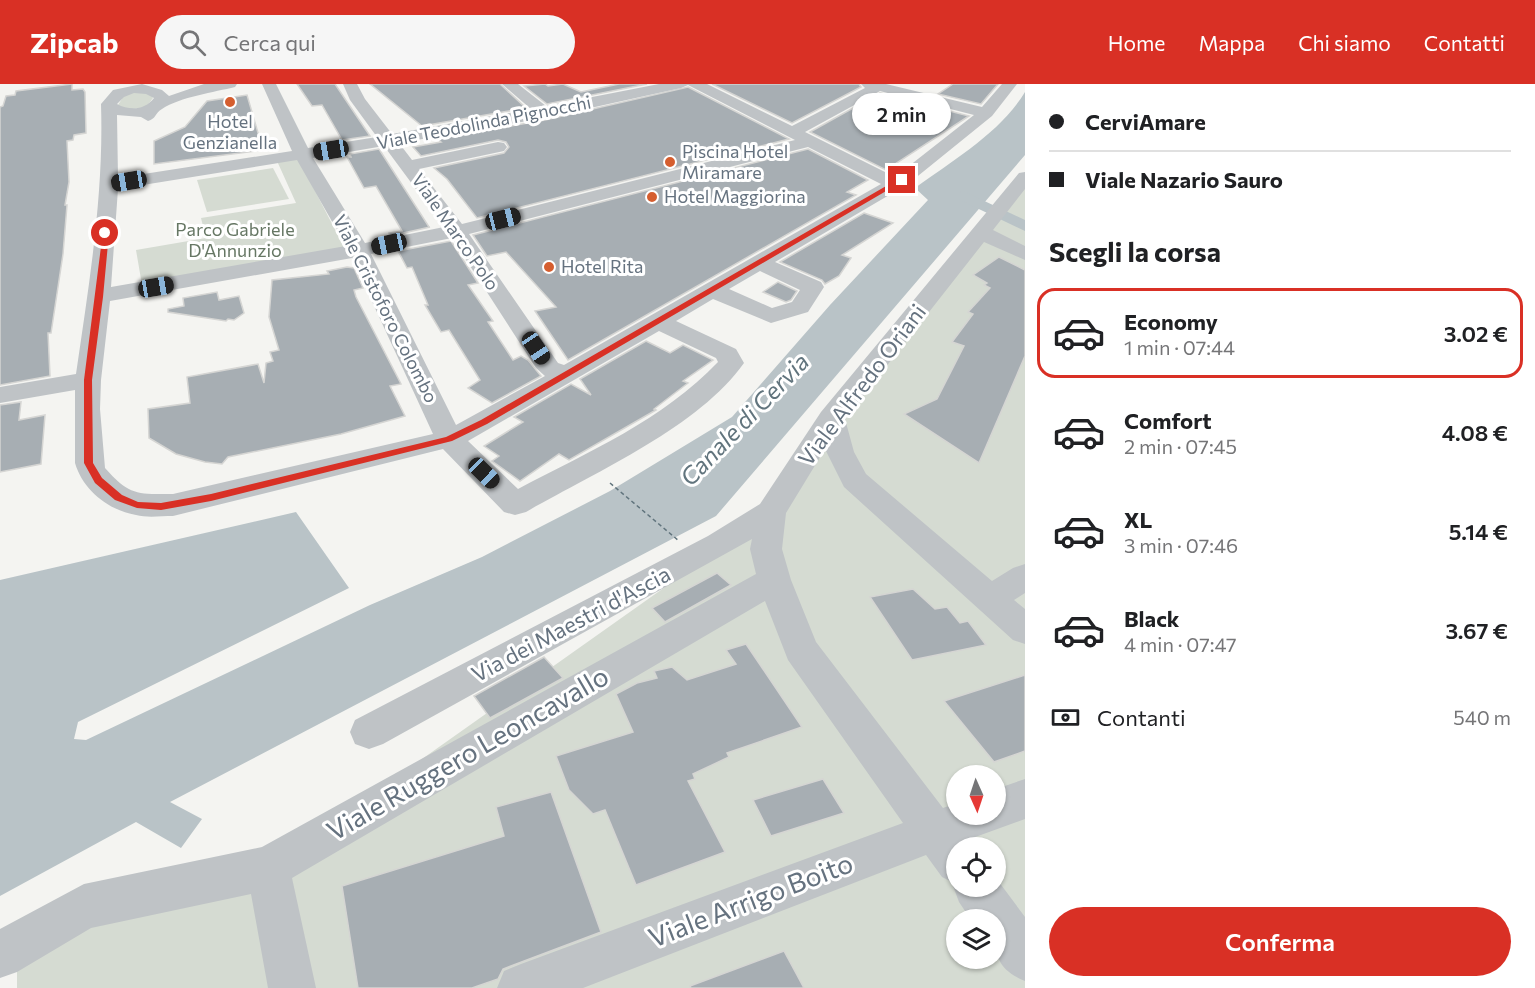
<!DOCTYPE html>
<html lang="it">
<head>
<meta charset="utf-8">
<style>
	:root { --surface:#fff; --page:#f6f6f6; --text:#202124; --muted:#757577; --line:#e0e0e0; --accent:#d93025 }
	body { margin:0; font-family:Commissioner,sans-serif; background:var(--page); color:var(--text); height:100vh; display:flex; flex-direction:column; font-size:22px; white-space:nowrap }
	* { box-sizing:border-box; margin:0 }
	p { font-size:20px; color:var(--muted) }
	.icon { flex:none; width:33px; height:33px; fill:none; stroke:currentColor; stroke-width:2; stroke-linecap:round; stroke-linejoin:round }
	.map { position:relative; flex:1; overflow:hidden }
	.drawer { display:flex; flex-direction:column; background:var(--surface); width:510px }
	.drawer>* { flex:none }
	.top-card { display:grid; align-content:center; height:132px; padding:0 24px; background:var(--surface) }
	.needle { width:39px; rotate:177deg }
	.tools { position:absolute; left:946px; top:681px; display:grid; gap:12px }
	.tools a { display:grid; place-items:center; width:60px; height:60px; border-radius:50%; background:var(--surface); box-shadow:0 2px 4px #0004; font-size:30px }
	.end { position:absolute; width:27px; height:27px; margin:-14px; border:8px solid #d93025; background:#fff; box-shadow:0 0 0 3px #fff }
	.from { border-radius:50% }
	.bubble { position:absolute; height:42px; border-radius:21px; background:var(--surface); box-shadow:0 2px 4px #0004; font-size:20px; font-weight:600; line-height:42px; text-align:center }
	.car { position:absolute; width:18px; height:36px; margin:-18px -9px; border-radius:8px; box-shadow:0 0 4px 2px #0007; background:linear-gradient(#222 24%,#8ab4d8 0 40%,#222 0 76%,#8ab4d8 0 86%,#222 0) }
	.top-card b { display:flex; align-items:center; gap:21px; height:57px; font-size:22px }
	.top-card b+b { border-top:2px solid var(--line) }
	.top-card i { width:15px; height:15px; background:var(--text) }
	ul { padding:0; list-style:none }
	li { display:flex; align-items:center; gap:18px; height:90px; margin:0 12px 9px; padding:0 12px; border:3px solid transparent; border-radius:18px }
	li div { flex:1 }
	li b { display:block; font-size:22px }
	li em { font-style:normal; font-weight:600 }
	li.current { border-color:var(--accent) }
	li>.icon { width:54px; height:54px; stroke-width:1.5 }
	h2 { padding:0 24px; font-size:27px; line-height:72px }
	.pay { display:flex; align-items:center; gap:15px; height:66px; padding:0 24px; font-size:22px }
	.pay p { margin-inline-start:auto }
	.action { display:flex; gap:12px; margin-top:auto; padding:12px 24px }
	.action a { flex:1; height:69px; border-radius:36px; background:var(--accent); color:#fff; font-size:24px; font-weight:600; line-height:69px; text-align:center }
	header { display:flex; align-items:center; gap:36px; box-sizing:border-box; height:84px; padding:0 30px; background:var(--accent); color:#fff }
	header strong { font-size:28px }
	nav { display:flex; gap:33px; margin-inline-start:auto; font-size:21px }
	.search { width:420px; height:54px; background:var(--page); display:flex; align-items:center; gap:15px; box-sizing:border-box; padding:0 21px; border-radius:33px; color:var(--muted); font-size:22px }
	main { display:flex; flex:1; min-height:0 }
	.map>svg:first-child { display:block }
</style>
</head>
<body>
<header>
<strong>Zipcab</strong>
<div class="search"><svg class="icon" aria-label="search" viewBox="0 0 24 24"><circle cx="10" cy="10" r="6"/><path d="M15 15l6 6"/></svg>Cerca qui</div>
<nav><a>Home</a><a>Mappa</a><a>Chi siamo</a><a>Contatti</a></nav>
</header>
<main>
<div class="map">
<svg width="1025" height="904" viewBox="0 0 1025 904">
	<rect width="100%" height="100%" fill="#f4f4f1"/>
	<!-- green -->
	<g fill="#d5dbd2" fill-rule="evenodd">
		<path d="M143,7L151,10L153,14L146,23L126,26L118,21L125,10Z"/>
		<path d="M298,74L345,165L142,201L136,166L206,154L201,134L296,119L277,77Z"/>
		<path d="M273,84L289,115L207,128L197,96Z"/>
		<path d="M1025,101V904H17V861L268,784L771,428ZM957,692H996V730H957ZM957,764H996V802H957ZM957,836H996V874H957Z"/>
	</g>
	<!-- water -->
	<path fill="#b9c3c7" d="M1025,8V71L716,432L170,718L202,735L181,764L136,738L0,812V496L296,428L349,504L78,638L74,655L86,656L370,521L482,473L610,407L732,333L830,221L928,116L915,104C953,76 1000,49 1025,8Z"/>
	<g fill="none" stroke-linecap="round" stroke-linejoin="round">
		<!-- canal -->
		<path fill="#b9c3c7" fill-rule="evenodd" d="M963,107L1025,136V147L958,115L955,112L958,109Z"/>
		<!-- ferry -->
		<path stroke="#61747d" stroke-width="1.5" stroke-dasharray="4 3" stroke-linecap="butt" d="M610,399L679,457"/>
	</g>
	<!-- building -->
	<g fill="#a7aeb3" stroke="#d5d5d3" stroke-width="1.5">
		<path d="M72,0V6L83,5L85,8L86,49L74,51L73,56L67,57L69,98L65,121H67L63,170L51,249H48L50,292L0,301V23L3,22L6,12L15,11L16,7Z"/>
		<path d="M297,0H335L370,52L342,56L322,21L312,22Z"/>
		<path d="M370,0H500L526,24L422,42Z"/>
		<path d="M545,0L548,2L563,0L581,8L619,0H647L547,20L524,2Z"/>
		<path d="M712,0H859L861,3L792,39Z"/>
		<path d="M953,0H998L981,20L938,10Z"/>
		<path d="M688,3L789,55L477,134L447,95L434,84L504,69L509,63L506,58L498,56L421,72L413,63L441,58L437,55L545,36Z"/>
		<path d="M880,9L969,32L886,86L810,48Z"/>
		<path d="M247,11L263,66L154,80V57L185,43L207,17Z"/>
		<path d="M379,65L429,143H430L390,152L389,149L402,147L376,102L364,104L347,73H351L350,70Z"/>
		<path d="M808,65L868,96L847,108L856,111L568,276L535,227L556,223L506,168L487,172L473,151Z"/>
		<path d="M864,129L893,139L842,171L851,174L839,192L825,200L822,196L780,178Z"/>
		<path d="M451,157L478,199L468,201L493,237L488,238L513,276L521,272L528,276L541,292L492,319L468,304L480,296L449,246L441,248L425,221H428L412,183L407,184L398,167Z"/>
		<path d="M999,173L1025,186V272L979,379L904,330L937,315L964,262L952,258L973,230L968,228L990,204L984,201L987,199L973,191Z"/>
		<path d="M347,183L354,184L363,204L354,206L356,213L401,300L390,302L405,332L341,350L228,373L222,380L205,378L176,370L149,354L148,325L190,319L187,293L258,280L264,299L266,279L273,277L270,268L279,266L269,233L272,196L329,190L327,187Z"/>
		<path d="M778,198L797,207L791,216L786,218L763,208Z"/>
		<path d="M217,208L219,216L239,212L244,229L234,236L228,235L226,237L168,228V225L184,222L183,214Z"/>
		<path d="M646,257L670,269L683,261L713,276L683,297L688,299L654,325L656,326L569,376L559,370L520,397L492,377L499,372L484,362L523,338L514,333L571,300L591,311L580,295Z"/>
		<path d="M21,318L19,336L45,331L41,380L0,388V321Z"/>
		<path d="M717,489L731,501L665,538L652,524Z"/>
		<path d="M913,505L935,525L947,523L960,539L968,537L986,561L912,576L870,513Z"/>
		<path d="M746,560L802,643L727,669L729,673L693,690L695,695L688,697L725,768L636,801L605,726L593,730L569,706L556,672L633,648L616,610L637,599L657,594L654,587L672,583L687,596L736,580L726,566Z"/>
		<path d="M544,573L563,594L490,634L474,612Z"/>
		<path d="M1025,591V667L994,678L944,617Z"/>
		<path d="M823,695L844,729L771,752L753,716Z"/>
		<path d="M551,708L601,848L503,885L498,895L472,904H358L342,802L504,752L496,723Z"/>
		<path d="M784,867L804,904H691L690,902Z"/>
	</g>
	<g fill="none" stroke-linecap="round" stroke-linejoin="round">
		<!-- minor -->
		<g fill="#bfc3c6" fill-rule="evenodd">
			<path d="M142,0L162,6L169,12L204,0H237L235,3C215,8 180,13 162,25C155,29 156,35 148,37L141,33L117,31L118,94L292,67L262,0H276L308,64L377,53L350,16L343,0H357L365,15L392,50L531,25L502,0H518L546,22L659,0H707L792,42L865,4L861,0H886L982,23L1002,0H1017L992,32L908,100L775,178L821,198L824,203L808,228L771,239L713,215L676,237L736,265L744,279C699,343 594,389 526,428L515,431L504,428L443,365L173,432C161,432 147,434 136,431C108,426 83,406 75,379V306L0,319V303L76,290C89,200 104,111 101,20L113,6ZM688,1L795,56L462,140L419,85L504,67L507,63L504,59L498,58L412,76L399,59L545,34L681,4ZM880,7L974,31L895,93L805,48ZM134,9L146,10L154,14C145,26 130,27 117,20L124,13ZM384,62L444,143L365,159L313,74ZM808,63L881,100L564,281L558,279L469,150ZM297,76L346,162L111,203L118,105ZM452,154L536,284L545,292L456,341L371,170ZM352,174L433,350L173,410C137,410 130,412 105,384L100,325L101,296L110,217ZM760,187L800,206L792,218L772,224L729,205ZM659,247L716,274L718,278C663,336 588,368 518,405L468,357Z"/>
			<path d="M1025,88V105L993,146L1025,162V176L984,158L845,335L854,368L866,390L992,497L1013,484L1025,480V509L1014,516L1025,525V560L1013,556L844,403L825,365L786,429L782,465L791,496L816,558L943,724L957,719V730H996V705L1025,695V735L967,756L973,764H957V802H996V794L1025,833V897C992,883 996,867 996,836H971L959,818L953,802L954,799L942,793L926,771L583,904H497L504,887L521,880L903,739L788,576L765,517L292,794L316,904H268L251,810L91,844L17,888L0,894V845L84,800L262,763L756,490L750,465L752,455L383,660L369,665L355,660L350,648L355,636L708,452L760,420L821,328L1019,89Z"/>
		</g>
	</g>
	<!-- route -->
	<path fill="#d93025" d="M900,94L905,96L487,340L452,357L211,417L161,426L137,424L115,416L95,399L84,379V296L103,147L109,149L103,213L92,296L93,379L102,394L122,411L138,418L161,419L211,410L446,353L481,336Z"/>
	<!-- markers -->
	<g fill="#d55e2f" stroke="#fff" stroke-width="2">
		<circle cx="230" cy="18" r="6"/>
		<circle cx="670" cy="78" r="6"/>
		<circle cx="652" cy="113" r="6"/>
		<circle cx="549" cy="183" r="6"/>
	</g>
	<g text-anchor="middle" stroke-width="6" stroke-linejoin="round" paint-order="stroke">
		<!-- far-poi labels -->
		<g font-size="18" fill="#65727f" stroke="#fff" text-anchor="start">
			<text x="230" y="44" text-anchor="middle">Hotel<tspan x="230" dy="21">Genzianella</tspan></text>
			<text x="682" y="74">Piscina Hotel<tspan x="682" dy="21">Miramare</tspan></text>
			<text x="664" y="119">Hotel Maggiorina</text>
			<text x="561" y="189">Hotel Rita</text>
		</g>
		<!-- far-street labels -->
		<g font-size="18" fill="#65727f" stroke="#fff">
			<text transform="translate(484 39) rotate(-11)" y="6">Viale Teodolinda Pignocchi</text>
			<text transform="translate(455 148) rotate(55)" y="6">Viale Marco Polo</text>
			<text transform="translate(385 225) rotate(63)" y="6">Viale Cristoforo Colombo</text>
		</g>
		<!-- far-park labels -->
		<g font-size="18" fill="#667764" stroke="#fff">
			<text x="235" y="152">Parco Gabriele<tspan x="235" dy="21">D'Annunzio</tspan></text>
		</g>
		<!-- street labels -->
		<g font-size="22" fill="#65727f" stroke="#fff">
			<text transform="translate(862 301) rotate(-53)" y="8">Viale Alfredo Oriani</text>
			<text transform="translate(571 540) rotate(-28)" y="8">Via dei Maestri d'Ascia</text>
		</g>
		<!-- water labels -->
		<g font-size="24" font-style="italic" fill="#61747d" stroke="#fff">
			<text transform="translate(745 336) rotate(-46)" y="8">Canale di Cervia</text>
		</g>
		<!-- near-street labels -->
		<g font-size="27" fill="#65727f" stroke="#fff">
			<text transform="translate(468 670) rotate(-30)" y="9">Viale Ruggero Leoncavallo</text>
			<text transform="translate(751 817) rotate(-21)" y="9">Viale Arrigo Boito</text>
		</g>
	</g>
</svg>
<div class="tools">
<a><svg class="needle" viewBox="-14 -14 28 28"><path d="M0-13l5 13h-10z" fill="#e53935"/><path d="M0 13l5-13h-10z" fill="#757577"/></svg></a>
<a><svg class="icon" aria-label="locate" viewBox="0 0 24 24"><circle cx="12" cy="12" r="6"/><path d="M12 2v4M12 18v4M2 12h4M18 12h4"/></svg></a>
<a><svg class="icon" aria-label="layers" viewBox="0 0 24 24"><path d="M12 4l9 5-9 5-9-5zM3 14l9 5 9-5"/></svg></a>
</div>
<i class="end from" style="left:105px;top:149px"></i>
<i class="end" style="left:902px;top:96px"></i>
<div class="bubble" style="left:852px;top:9px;width:99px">2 min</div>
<i class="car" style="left:331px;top:66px;rotate:261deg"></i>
<i class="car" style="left:129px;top:97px;rotate:261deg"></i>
<i class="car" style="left:503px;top:135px;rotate:76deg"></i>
<i class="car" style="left:389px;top:160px;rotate:258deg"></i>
<i class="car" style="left:156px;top:203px;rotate:80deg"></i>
<i class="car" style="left:536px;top:264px;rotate:146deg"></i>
<i class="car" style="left:484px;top:389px;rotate:134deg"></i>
</div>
<section class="drawer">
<div class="top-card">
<b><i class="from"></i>CerviAmare</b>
<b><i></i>Viale Nazario Sauro</b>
</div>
<h2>Scegli la corsa</h2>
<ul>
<li class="current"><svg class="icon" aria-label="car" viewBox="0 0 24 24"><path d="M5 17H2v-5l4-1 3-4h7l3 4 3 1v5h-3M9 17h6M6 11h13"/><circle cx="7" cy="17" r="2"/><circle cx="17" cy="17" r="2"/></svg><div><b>Economy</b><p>1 min · 07:44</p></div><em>3.02 €</em></li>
<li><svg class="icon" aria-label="car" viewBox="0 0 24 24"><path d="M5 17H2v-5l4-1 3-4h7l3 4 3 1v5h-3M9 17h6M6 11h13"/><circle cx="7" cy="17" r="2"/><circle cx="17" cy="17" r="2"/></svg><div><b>Comfort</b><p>2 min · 07:45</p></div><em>4.08 €</em></li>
<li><svg class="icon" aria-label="car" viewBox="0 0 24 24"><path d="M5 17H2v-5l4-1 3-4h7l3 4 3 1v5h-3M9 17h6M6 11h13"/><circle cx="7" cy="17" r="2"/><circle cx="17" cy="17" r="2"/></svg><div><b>XL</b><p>3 min · 07:46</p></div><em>5.14 €</em></li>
<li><svg class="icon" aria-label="car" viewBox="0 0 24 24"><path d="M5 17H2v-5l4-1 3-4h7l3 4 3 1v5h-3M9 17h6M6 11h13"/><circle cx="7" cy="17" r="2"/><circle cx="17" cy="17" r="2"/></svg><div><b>Black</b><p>4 min · 07:47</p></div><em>3.67 €</em></li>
</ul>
<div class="pay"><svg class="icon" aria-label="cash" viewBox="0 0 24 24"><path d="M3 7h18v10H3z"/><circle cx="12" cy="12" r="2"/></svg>Contanti<p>540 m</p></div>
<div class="action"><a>Conferma</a></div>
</section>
</main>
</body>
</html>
